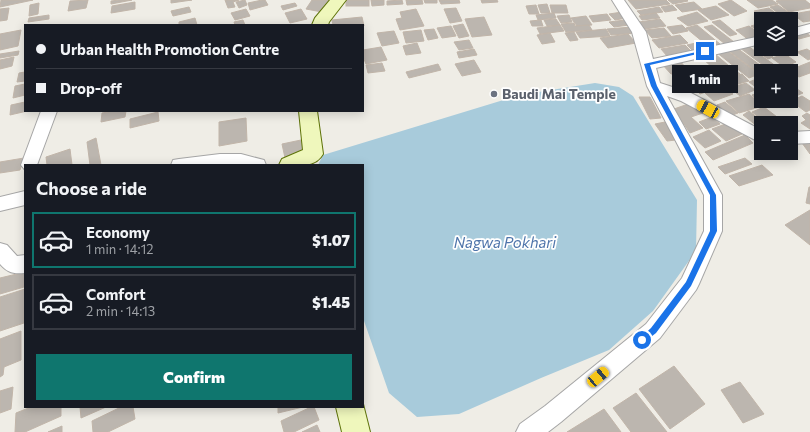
<!DOCTYPE html>
<html lang="en">
<head>
<meta charset="utf-8">
<style>
	:root { --surface:#171b24; --page:#242831; --text:#f1f3f6; --muted:#9ea1a6; --line:#363941; --accent:#0f766e }
	body { margin:0; font-family:Commissioner,sans-serif; background:var(--page); color:var(--text); height:100vh; display:flex; flex-direction:column; font-size:15px; white-space:nowrap }
	* { box-sizing:border-box; margin:0 }
	p { font-size:13px; color:var(--muted) }
	.icon { flex:none; width:22px; height:22px; fill:none; stroke:currentColor; stroke-width:2; stroke-linecap:round; stroke-linejoin:round }
	.map { position:relative; flex:1; overflow:hidden }
	.side { position:absolute; left:24px; top:164px; width:340px; height:244px; display:flex; flex-direction:column; background:var(--surface); border-radius:0px; box-shadow:0 2px 10px #0003 }
	.side>* { flex:none }
	.hud { position:absolute; left:24px; top:24px; width:340px; height:88px; border-radius:0px; box-shadow:0 2px 10px #0003; display:grid; align-content:center; height:88px; padding:0 12px; background:var(--surface) }
	.tools { position:absolute; left:754px; top:12px; display:grid; gap:8px }
	.tools a { display:grid; place-items:center; width:44px; height:44px; border-radius:0px; background:var(--surface); box-shadow:0 2px 10px #0003; font-size:20px }
	.end { position:absolute; width:18px; height:18px; margin:-9px; border:5px solid #1a73e8; background:#fff; box-shadow:0 0 0 2px #fff }
	.from { border-radius:50% }
	.bubble { position:absolute; height:28px; border-radius:0px; background:var(--surface); box-shadow:0 2px 10px #0003; font-size:13px; font-weight:800; line-height:28px; text-align:center }
	.car { position:absolute; width:12px; height:24px; margin:-12px -6px; border-radius:5px; box-shadow:0 0 3px 1px #0007; background:linear-gradient(#f5c518 24%,#345 0 40%,#f5c518 0 76%,#345 0 86%,#f5c518 0) }
	.hud b { display:flex; align-items:center; gap:14px; height:38px; font-size:15px }
	.hud b+b { border-top:1px solid var(--line) }
	.hud i { width:10px; height:10px; background:var(--text) }
	ul { padding:0; list-style:none }
	li { display:flex; align-items:center; gap:12px; height:56px; margin:0 8px 6px; padding:0 4px; border:2px solid var(--line); border-radius:0px }
	li div { flex:1 }
	li b { display:block; font-size:15px }
	li em { font-style:normal; font-weight:800 }
	li.current { border-color:var(--accent) }
	li>.icon { width:36px; height:36px; stroke-width:1.5 }
	h2 { padding:0 12px; font-size:18px; line-height:48px }
	.primary-button { display:flex; gap:8px; margin-top:auto; padding:8px 12px }
	.primary-button a { flex:1; height:46px; border-radius:0px; background:var(--accent); color:#fff; font-size:16px; font-weight:800; line-height:46px; text-align:center }
	.map>svg:first-child { display:block }
</style>
</head>
<body>
<div class="map">
<svg width="810" height="432" viewBox="0 0 810 432">
	<rect width="100%" height="100%" fill="#efede6"/>
	<!-- water -->
	<path fill="#a8cbdb" d="M595,83L619,87L633,96L697,200L696,251L653,311L609,350L541,378L459,414L417,417L389,393L363,318V165H318L323,155L520,95Z"/>
	<!-- building -->
	<g fill="#bcb6af" stroke="#c1b5a9">
		<path d="M1,0H33L0,7Z"/>
		<path d="M88,0L86,8L68,11L70,1Z"/>
		<path d="M119,0H132L111,4V1Z"/>
		<path d="M171,0H192L171,3Z"/>
		<path d="M225,0H239L233,2L235,7L228,8Z"/>
		<path d="M245,0L247,5L239,8L236,2Z"/>
		<path d="M262,0H265L268,5L250,10L248,3Z"/>
		<path d="M312,0H330L322,12L306,9Z"/>
		<rect x="346" y="0" width="23" height="6"/>
		<path d="M371,0H384V5L372,6Z"/>
		<path d="M402,0L403,4L387,5V1Z"/>
		<path d="M406,0H422L423,4L407,5Z"/>
		<path d="M424,0H437V3H425Z"/>
		<path d="M439,0H459L460,3L441,4Z"/>
		<path d="M481,0H497L498,2L482,3Z"/>
		<path d="M628,0H666L670,4L636,9Z"/>
		<path d="M668,0H687L688,1L673,4Z"/>
		<path d="M731,0L747,11L734,16L718,4Z"/>
		<path d="M747,0H772L778,4L758,8Z"/>
		<path d="M781,0H805L810,4V8L789,12L776,1Z"/>
		<path d="M135,2V9L111,13L112,6Z"/>
		<path d="M694,2L702,9L682,12L675,5Z"/>
		<path d="M39,3L38,14L29,16L30,5Z"/>
		<path d="M295,3L297,6L283,10L281,6Z"/>
		<path d="M547,4L550,13H541L538,5Z"/>
		<path d="M536,5L539,14H529L526,6Z"/>
		<path d="M550,5H566L568,13H552Z"/>
		<path d="M672,5L677,10L665,12L661,7Z"/>
		<path d="M778,5L795,17L786,19L770,7Z"/>
		<path d="M716,6L729,15L711,20L698,10Z"/>
		<path d="M189,7L191,12L173,16L171,11Z"/>
		<path d="M659,7L663,12L641,15L637,11Z"/>
		<path d="M9,8L7,20L0,21V9Z"/>
		<path d="M456,8L462,21L450,23L444,9Z"/>
		<path d="M769,8L783,19H764L754,11Z"/>
		<path d="M246,9L250,16L235,20L231,13Z"/>
		<path d="M301,9L307,19L290,23L285,13Z"/>
		<path d="M416,9L424,26L400,30L396,19L402,18L400,12Z"/>
		<path d="M810,11V21L803,22L793,14Z"/>
		<path d="M622,12L627,18L615,20L609,14Z"/>
		<path d="M697,12L708,21L688,26L677,18Z"/>
		<path d="M554,13L556,18L538,20L536,15Z"/>
		<path d="M656,13L660,18L642,20L639,16Z"/>
		<path d="M607,14L611,20L593,22L589,16Z"/>
		<path d="M49,15V19L28,22L29,18Z"/>
		<path d="M569,15L572,22L561,23L557,16Z"/>
		<path d="M586,16L592,25L577,26L571,18Z"/>
		<path d="M362,17L364,26L333,25L332,20Z"/>
		<path d="M484,17L492,35L472,37L465,19Z"/>
		<path d="M195,18L197,25H179V22Z"/>
		<path d="M556,19L560,25L547,26L544,20Z"/>
		<path d="M660,19L666,26L645,29L639,22Z"/>
		<path d="M243,20L245,25H235L234,22Z"/>
		<path d="M541,20L543,26H532L530,21Z"/>
		<path d="M625,20L629,25L614,27L609,22Z"/>
		<path d="M720,20L737,34L730,36L712,22Z"/>
		<path d="M574,23L575,26L589,25L592,30L566,32L561,24Z"/>
		<path d="M761,23V33L751,26Z"/>
		<path d="M463,24L469,36L459,38L453,26Z"/>
		<path d="M560,25L564,31L540,34L537,28Z"/>
		<path d="M682,25L688,31L673,34L667,27Z"/>
		<path d="M697,25L720,44L709,47L686,28Z"/>
		<path d="M712,25L734,42L725,44L704,27Z"/>
		<path d="M451,26L456,36L442,38L437,28Z"/>
		<path d="M749,26L761,35V37L750,41L736,30Z"/>
		<path d="M632,27L637,33L611,35L607,29Z"/>
		<path d="M664,28L671,36L652,38L645,30Z"/>
		<path d="M434,29L438,38L428,40L424,30Z"/>
		<path d="M606,29L610,36L580,38L576,32Z"/>
		<path d="M21,30L18,46L0,50V34Z"/>
		<path d="M421,30L424,41L406,43L403,32Z"/>
		<path d="M394,31L399,43L382,46L377,33Z"/>
		<path d="M806,31L810,36L799,39L794,35Z"/>
		<path d="M574,32L578,40L570,41L565,33Z"/>
		<path d="M550,33L555,42L542,44L537,35Z"/>
		<path d="M628,34L636,43L608,48L600,38Z"/>
		<path d="M680,35L688,43L659,48L652,40Z"/>
		<path d="M469,40L473,48L459,50L454,42Z"/>
		<path d="M700,42L708,48L694,52L687,45Z"/>
		<path d="M417,43L421,53L406,55L403,46Z"/>
		<path d="M685,45L692,52L667,56L661,49Z"/>
		<path d="M748,46L780,69L771,71L740,48Z"/>
		<path d="M381,47L387,60L366,64L363,57V50Z"/>
		<path d="M737,48L768,71H761V75L729,51Z"/>
		<path d="M474,49L477,55L459,58L457,52Z"/>
		<path d="M725,49L759,74L749,78L716,52Z"/>
		<path d="M763,49L773,57L768,59L757,51Z"/>
		<path d="M807,49L810,51V59L808,60L797,52Z"/>
		<path d="M19,51L18,55L0,58V54Z"/>
		<path d="M714,53L729,66L715,70L701,57Z"/>
		<path d="M785,54L796,62L784,67L772,58Z"/>
		<path d="M14,57L12,66L0,69V60Z"/>
		<path d="M678,59L688,70L671,74L661,63Z"/>
		<path d="M474,60L481,72L462,76L455,64Z"/>
		<path d="M810,62V73L799,77L790,70Z"/>
		<path d="M382,63L385,71L368,73L366,65Z"/>
		<path d="M438,64L441,70L409,78L406,72Z"/>
		<path d="M731,67L740,74L723,78L715,71Z"/>
		<path d="M691,70L695,75L681,79L676,74Z"/>
		<path d="M711,71L720,78L693,86L686,80Z"/>
		<path d="M25,72V81L17,82L19,73Z"/>
		<path d="M742,74L749,81L727,87L720,81Z"/>
		<path d="M716,80L723,86L700,94L694,88Z"/>
		<path d="M754,80L761,85V91L749,82Z"/>
		<path d="M746,83L755,90L740,96L730,88Z"/>
		<path d="M25,84V95L13,98L15,86Z"/>
		<path d="M791,85L803,93L791,98Z"/>
		<path d="M724,87L733,94L714,101L705,93Z"/>
		<path d="M761,92V101H782L764,106L752,95Z"/>
		<path d="M749,94L763,106L739,113L726,101Z"/>
		<path d="M802,96L810,101V110L806,112L791,101Z"/>
		<path d="M639,97H650L661,118L650,119Z"/>
		<path d="M25,102V111H27L10,115L11,105Z"/>
		<path d="M725,102L738,113L730,116L717,105Z"/>
		<path d="M691,103L703,113L691,117L703,128L690,133L674,109Z"/>
		<path d="M764,107L777,117L765,122L752,112Z"/>
		<path d="M114,111H126L125,117L101,122L102,113Z"/>
		<path d="M749,111L764,123L757,126L743,115Z"/>
		<path d="M158,112L159,121L130,128V119Z"/>
		<path d="M807,113L810,115V129L801,123L806,120L802,116Z"/>
		<path d="M712,117L720,124L706,129L699,122Z"/>
		<path d="M246,118L247,141L219,146V122Z"/>
		<path d="M665,122L676,140L667,141L655,124Z"/>
		<path d="M728,123L742,134L726,141L712,129Z"/>
		<path d="M709,130L721,141L705,148L693,137Z"/>
		<path d="M745,135L753,143L713,160L705,152Z"/>
		<path d="M96,138L101,165H90L87,142Z"/>
		<path d="M301,140L304,154L285,158L282,144Z"/>
		<path d="M802,143H810V154Z"/>
		<path d="M70,149L72,165H47L46,157Z"/>
		<path d="M24,158L20,170L0,173V162Z"/>
		<path d="M745,158L752,164L725,174L718,167Z"/>
		<path d="M762,165L773,175L739,186L729,176Z"/>
		<path d="M809,187H810V204L806,203Z"/>
		<path d="M810,210V245L785,225Z"/>
		<path d="M25,272L24,287L0,294V278Z"/>
		<path d="M25,289L24,323L0,331V297Z"/>
		<path d="M21,331V360L4,367L3,375L0,377V339Z"/>
		<path d="M674,366L705,404L670,429L639,389Z"/>
		<path d="M740,382L764,414L743,423L721,390Z"/>
		<path d="M13,387L11,409L0,413V391Z"/>
		<path d="M636,393L667,432H631L613,408Z"/>
		<path d="M31,407H61V416L25,432H15L16,413Z"/>
		<path d="M80,407H106L81,418Z"/>
		<path d="M121,407H133L135,419L108,432H93L92,421Z"/>
		<path d="M278,407H303L278,413Z"/>
		<path d="M311,407H314L319,420L294,432H284L281,421Z"/>
		<path d="M604,409L621,432H567Z"/>
		<path d="M317,425L320,432H302Z"/>
		<path d="M62,426V432H48Z"/>
	</g>
	<g fill="none" stroke-linecap="round" stroke-linejoin="round">
		<defs>
			<g id="street">
				<path d="M612,0H624L646,32L653,59L761,36V44L656,68L660,83L691,93L761,130V143L681,101L667,96L722,195V231L699,284L696,290L660,338L561,422L548,432H516L520,424L545,406L646,324L682,278L704,231V195L647,86L632,32Z"/>
				<path d="M810,24V32L791,37V29Z"/>
				<path d="M41,111H57L37,165H25V170L21,165Z"/>
				<path d="M810,131V143L791,144V132Z"/>
				<path d="M220,154H241L264,160L266,165H171L173,160L179,159Z"/>
				<path d="M25,191V205L0,211V197Z"/>
				<path d="M0,243L7,245L17,256L25,255V273C13,274 8,273 0,264Z"/>
			</g>
			<g id="secondary">
				<path d="M330,0H346L329,22L328,25H312L315,18Z"/>
				<path d="M299,111H317L323,154C315,169 294,165 279,165L282,159L303,150Z"/>
				<path d="M363,404L370,432H342L336,407H363Z"/>
			</g>
		</defs>
		<!-- street casing -->
		<use href="#street" stroke="#a6a6a6" stroke-width="2"/>
		<!-- secondary casing -->
		<use href="#secondary" stroke="#5e7309" stroke-width="2"/>
		<!-- street -->
		<use href="#street" fill="#fff" fill-rule="evenodd"/>
		<!-- secondary -->
		<use href="#secondary" fill="#eff7bc" fill-rule="evenodd"/>
	</g>
	<!-- route -->
	<path fill="#1a73e8" d="M705,50L707,51L706,52L650,65L657,86L716,195L717,231L691,286L656,333L642,344L638,340L651,328L686,282L710,231V195L651,86L644,64Z"/>
	<!-- markers -->
	<circle fill="#6b7280" stroke="#fff" stroke-width="1.5" cx="494" cy="94" r="4"/>
	<g text-anchor="middle" stroke-width="3.5" stroke-linejoin="round" paint-order="stroke">
		<!-- worship labels -->
		<g font-size="14" font-weight="bold" fill="#5b616d" stroke="#fff" text-anchor="start">
			<text x="502" y="99">Baudi Mai Temple</text>
		</g>
		<!-- water labels -->
		<g font-size="15" font-style="italic" fill="#4f75ab" stroke="#fff">
			<text x="505" y="248">Nagwa Pokhari</text>
		</g>
	</g>
</svg>
<div class="tools">
<a><svg class="icon" aria-label="layers" viewBox="0 0 24 24"><path d="M12 4l9 5-9 5-9-5zM3 14l9 5 9-5"/></svg></a>
<a>+</a>
<a>−</a>
</div>
<i class="end from" style="left:642px;top:340px"></i>
<i class="end" style="left:705px;top:51px"></i>
<div class="bubble" style="left:672px;top:65px;width:66px">1 min</div>
<i class="car" style="left:708px;top:109px;rotate:299deg"></i>
<i class="car" style="left:598px;top:377px;rotate:50deg"></i>
<div class="hud">
<b><i class="from"></i>Urban Health Promotion Centre</b>
<b><i></i>Drop-off</b>
</div>
<section class="side">
<h2>Choose a ride</h2>
<ul>
<li class="current"><svg class="icon" aria-label="car" viewBox="0 0 24 24"><path d="M5 17H2v-5l4-1 3-4h7l3 4 3 1v5h-3M9 17h6M6 11h13"/><circle cx="7" cy="17" r="2"/><circle cx="17" cy="17" r="2"/></svg><div><b>Economy</b><p>1 min · 14:12</p></div><em>$1.07</em></li>
<li><svg class="icon" aria-label="car" viewBox="0 0 24 24"><path d="M5 17H2v-5l4-1 3-4h7l3 4 3 1v5h-3M9 17h6M6 11h13"/><circle cx="7" cy="17" r="2"/><circle cx="17" cy="17" r="2"/></svg><div><b>Comfort</b><p>2 min · 14:13</p></div><em>$1.45</em></li>
</ul>
<div class="primary-button"><a>Confirm</a></div>
</section>
</div>
</body>
</html>
